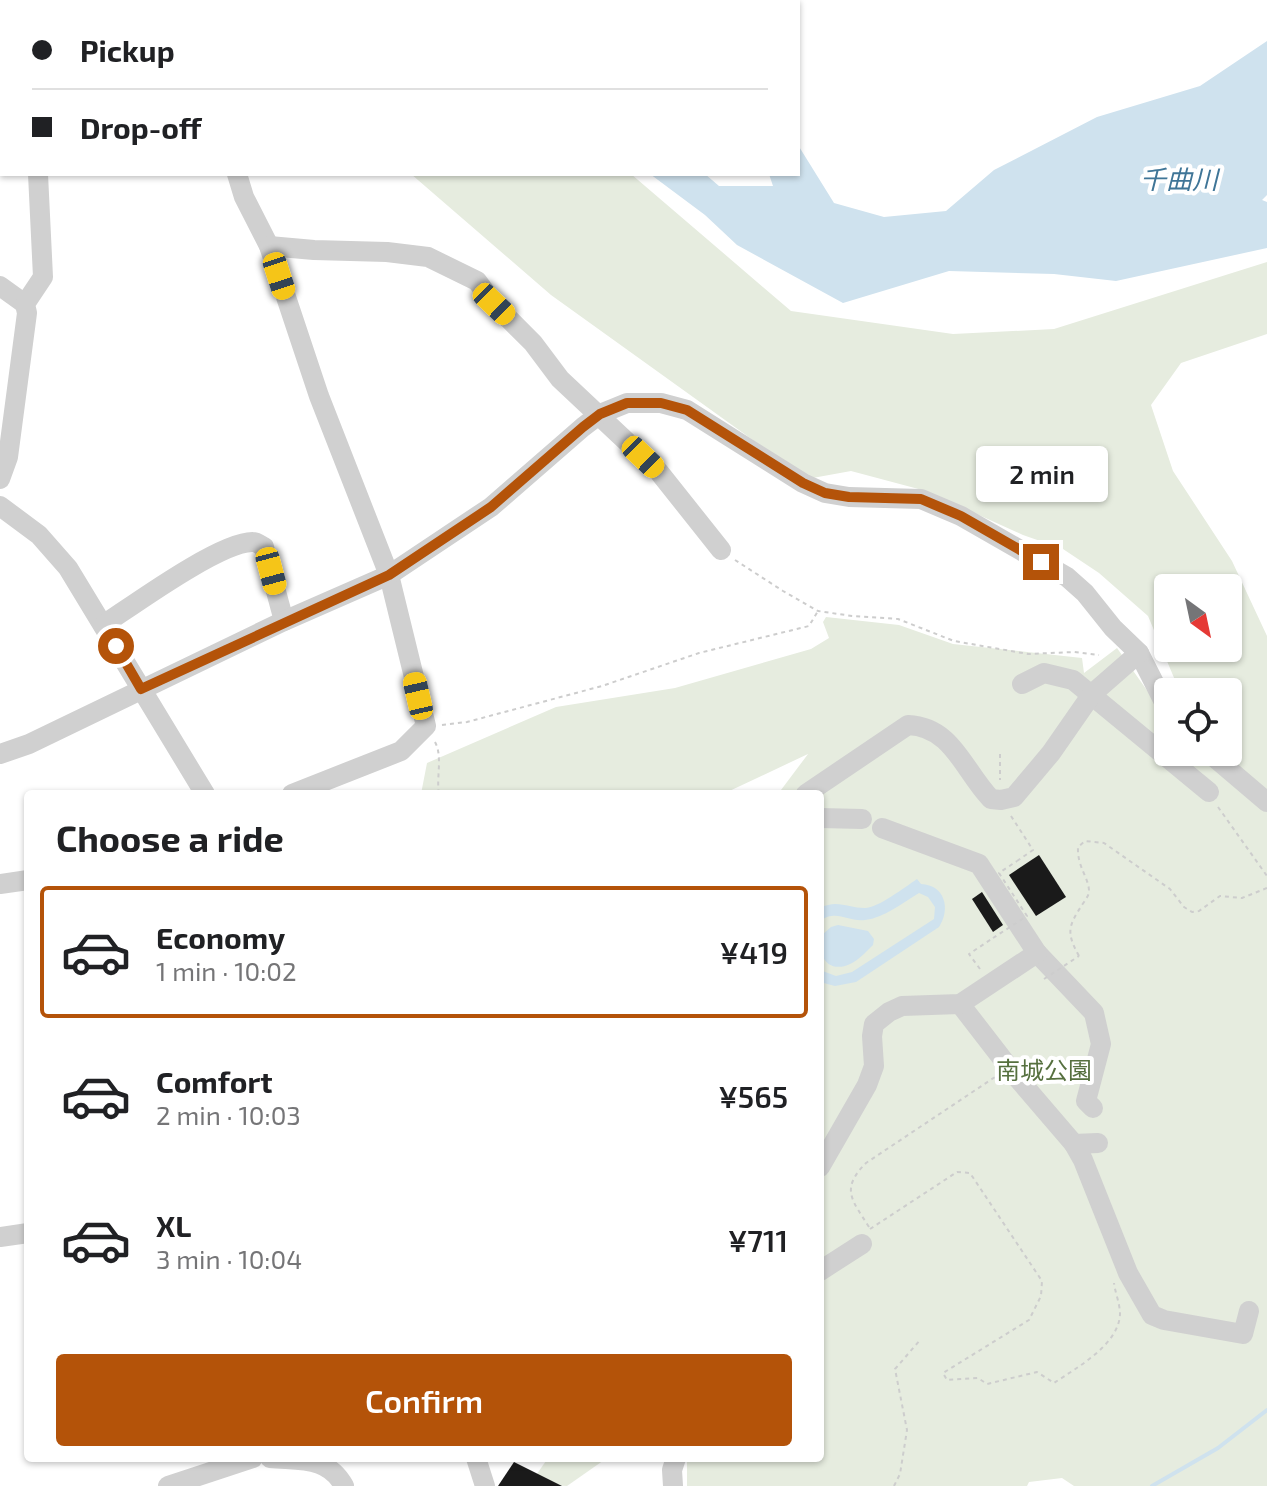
<!DOCTYPE html>
<html lang="en">
<head>
<meta charset="utf-8">
<style>
	:root { --surface:#fff; --page:#f2f2f2; --text:#202124; --muted:#757577; --line:#e0e0e0; --accent:#b45309 }
	body { margin:0; font-family:"Exo 2","Noto Sans JP",sans-serif; background:var(--page); color:var(--text); height:100vh; display:flex; flex-direction:column; font-size:30px; white-space:nowrap }
	* { box-sizing:border-box; margin:0 }
	p { font-size:26px; color:var(--muted) }
	.icon { flex:none; width:44px; height:44px; fill:none; stroke:currentColor; stroke-width:2; stroke-linecap:round; stroke-linejoin:round }
	.map { position:relative; flex:1; overflow:hidden }
	.sheet { position:absolute; left:24px; top:790px; width:800px; height:672px; display:flex; flex-direction:column; background:var(--surface); border-radius:8px; box-shadow:0 2px 6px #0004 }
	.sheet>* { flex:none }
	.top-card { position:absolute; left:0px; top:0px; width:800px; height:176px; box-shadow:0 2px 6px #0004; display:grid; align-content:center; height:176px; padding:0 32px; background:var(--surface) }
	.needle { width:52px; rotate:147deg }
	.tools { position:absolute; left:1154px; top:574px; display:grid; gap:16px }
	.tools a { display:grid; place-items:center; width:88px; height:88px; border-radius:8px; background:var(--surface); box-shadow:0 2px 6px #0004; font-size:40px }
	.end { position:absolute; width:36px; height:36px; margin:-18px; border:10px solid #b45309; background:#fff; box-shadow:0 0 0 4px #fff }
	.from { border-radius:50% }
	.bubble { position:absolute; height:56px; border-radius:8px; background:var(--surface); box-shadow:0 2px 6px #0004; font-size:26px; font-weight:600; line-height:56px; text-align:center }
	.car { position:absolute; width:24px; height:48px; margin:-24px -12px; border-radius:10px; box-shadow:0 0 6px 2px #0007; background:linear-gradient(#f5c518 24%,#345 0 40%,#f5c518 0 76%,#345 0 86%,#f5c518 0) }
	.top-card b { display:flex; align-items:center; gap:28px; height:76px; font-size:30px }
	.top-card b+b { border-top:2px solid var(--line) }
	.top-card i { width:20px; height:20px; background:var(--text) }
	ul { padding:0; list-style:none }
	li { display:flex; align-items:center; gap:24px; height:132px; margin:0 16px 12px; padding:0 16px; border:4px solid transparent; border-radius:8px }
	li div { flex:1 }
	li b { display:block; font-size:30px }
	li em { font-style:normal; font-weight:600 }
	li.active { border-color:var(--accent) }
	li>.icon { width:72px; height:72px; stroke-width:1.5 }
	h2 { padding:0 32px; font-size:36px; line-height:96px }
	.primary-button { display:flex; gap:16px; margin-top:auto; padding:16px 32px }
	.primary-button a { flex:1; height:92px; border-radius:8px; background:var(--accent); color:#fff; font-size:32px; font-weight:600; line-height:92px; text-align:center }
	.map>svg:first-child { display:block }
</style>
</head>
<body>
<div class="map">
<svg width="1267" height="1486" viewBox="0 0 1267 1486">
	<rect width="100%" height="100%" fill="#fff"/>
	<!-- green -->
	<g fill="#e6ecdf" fill-rule="evenodd">
		<path d="M244,0H598L245,2Z"/>
		<path d="M411,174H631L791,311L953,334L1054,329L1267,262V334L1181,363L1151,405L1173,471L1232,561L1267,636V1486H1074L1062,1478L1029,1482L1027,1486H687V1458H820V794H778L808,754L723,794H421L427,763L556,707L675,688L811,649L829,638L823,622L826,617L899,625L953,644L1082,658L1084,673L1117,648L1168,720V752H1228V692H1180L1148,616L1099,573L1063,549L1023,535L926,491L851,471L807,479L551,295ZM1168,588H1228V648H1168Z"/>
		<path d="M548,1458H607L567,1486L530,1484Z"/>
	</g>
	<!-- water -->
	<g fill="#cfe2ee">
		<path d="M1267,41V195L1262,200L1267,202V248L1116,281L1054,274L949,271L843,303L737,245L705,215L650,174H705L719,186H773L769,174H798V145L834,203L884,217L946,211L994,170L1097,117L1200,86Z"/>
		<path d="M917,879L921,884C945,885 951,909 939,927L856,982L835,986L820,982V970L836,976L852,972L934,919L935,907L928,897L919,893C902,903 884,918 865,920C847,922 837,909 820,921V908C837,899 848,908 865,908C878,908 905,887 917,879Z"/>
		<path d="M838,925L868,931L874,939L873,945C866,952 856,963 845,966C825,971 818,953 821,936L831,927Z"/>
	</g>
	<g fill="none" stroke-linecap="round" stroke-linejoin="round">
		<!-- stream -->
		<path stroke="#cfe2ee" stroke-width="4" d="M1152,1486L1218,1448L1267,1410"/>
	</g>
	<!-- building -->
	<g fill="#1a1a1a">
		<path d="M1039,855L1066,897L1036,916L1009,875Z"/>
		<path d="M982,892L1003,925L993,932L972,899Z"/>
		<path d="M514,1462L562,1486H498Z"/>
	</g>
	<g fill="none" stroke-linecap="round" stroke-linejoin="round">
		<!-- path -->
		<g stroke="#cdcdcd" stroke-width="2" stroke-dasharray="4 4" stroke-linecap="butt">
			<path d="M735,560L783,591L818,611L852,616L898,619L954,641L1028,654L1074,652L1099,655"/>
			<path d="M442,725L467,722L602,686L699,653L809,626L818,611"/>
			<path d="M435,742C443,757 436,777 439,794"/>
			<path d="M1000,754V780"/>
			<path d="M1218,807L1267,876"/>
			<path d="M1011,816L1033,850L1017,861"/>
			<path d="M1079,956C1065,931 1069,925 1084,902C1086,898 1089,896 1089,891C1089,878 1077,867 1078,847L1085,841L1104,843L1170,889L1184,907L1192,912L1199,911L1220,896L1242,898L1267,888"/>
			<path d="M980,969L969,954L993,938"/>
			<path d="M869,1227C852,1200 840,1189 866,1163L995,1077"/>
			<path d="M870,1229L957,1172L970,1173L1042,1281L1041,1296L1029,1320L943,1373L947,1380L978,1378L987,1384L1037,1372L1054,1383C1076,1368 1119,1345 1120,1314C1120,1304 1115,1292 1114,1283"/>
			<path d="M894,1486L900,1474L907,1430L895,1369L921,1339"/>
		</g>
		<!-- minor -->
		<g stroke="#d0d0d0" stroke-width="20">
			<path d="M117,0L119,2"/>
			<path d="M0,127L2,129"/>
			<path d="M237,174L244,197L269,246L319,396L389,575L426,726L401,751L292,794"/>
			<path d="M269,246L314,250L387,252L428,257L477,281L494,304L533,343L560,379L659,472L721,550"/>
			<path d="M0,286L25,304"/>
			<path d="M0,479L8,457L27,313L25,304L43,277L38,174"/>
			<path d="M0,506L39,535L68,568L205,794"/>
			<path d="M103,625C132,606 221,541 253,542C257,542 260,545 264,547L284,621"/>
			<path d="M1022,684L1044,673L1073,680L1209,792"/>
			<path d="M1208,752L1267,802"/>
			<path d="M0,754L29,744L284,621L389,575L491,507L583,427L600,414L627,403H661L687,410L803,483L825,493L849,497L921,499L961,516L1067,577L1085,593L1113,628L1139,653L1168,710"/>
			<path d="M806,794L908,725C953,727 963,770 991,799L1001,800L1014,797L1051,753L1092,694L1139,653"/>
			<path d="M820,818L862,819"/>
			<path d="M0,884L28,880"/>
			<path d="M1037,953L1094,1013L1101,1044L1086,1101L1093,1108"/>
			<path d="M960,1004L1014,1074L1074,1144L1098,1143"/>
			<path d="M1074,1144L1083,1160L1128,1273L1152,1315L1164,1320L1243,1334L1249,1311"/>
			<path d="M820,1167L867,1085L874,1066L872,1036L874,1024L889,1012L902,1006L960,1004L1037,953L979,864L882,828"/>
			<path d="M0,1237L28,1233"/>
			<path d="M820,1271L862,1244"/>
			<path d="M270,1458C299,1461 328,1456 344,1486"/>
			<path d="M476,1458L485,1486"/>
			<path d="M168,1486L253,1458"/>
			<path d="M673,1486L672,1470L676,1458"/>
		</g>
		<!-- path-bridge -->
		<g stroke="#cdcdcd" stroke-width="2" stroke-dasharray="4 4" stroke-linecap="butt">
			<path d="M993,938L1027,916L999,873L1017,861"/>
			<path d="M1044,979L1079,956"/>
		</g>
	</g>
	<g fill="none" stroke-linecap="round" stroke-linejoin="round">
		<!-- route -->
		<path stroke="#b45309" stroke-width="10" d="M116,646L141,689L389,575L491,507L583,427L600,414L627,403H661L687,410L803,483L825,493L849,497L921,499L961,516L1041,562"/>
	</g>
	<g text-anchor="middle" stroke-width="8" stroke-linejoin="round" paint-order="stroke">
		<!-- park labels -->
		<g font-size="24" fill="#56703f" stroke="#fff">
			<text x="1044" y="1079">南城公園</text>
		</g>
		<!-- water labels -->
		<g font-size="26" font-style="italic" fill="#3f7597" stroke="#fff">
			<text x="1179" y="189">千曲川</text>
		</g>
	</g>
</svg>
<div class="tools">
<a><svg class="needle" viewBox="-14 -14 28 28"><path d="M0-13l5 13h-10z" fill="#e53935"/><path d="M0 13l5-13h-10z" fill="#757577"/></svg></a>
<a><svg class="icon" aria-label="locate" viewBox="0 0 24 24"><circle cx="12" cy="12" r="6"/><path d="M12 2v4M12 18v4M2 12h4M18 12h4"/></svg></a>
</div>
<i class="end from" style="left:116px;top:646px"></i>
<i class="end" style="left:1041px;top:562px"></i>
<div class="bubble" style="left:976px;top:446px;width:132px">2 min</div>
<i class="car" style="left:279px;top:276px;rotate:162deg"></i>
<i class="car" style="left:494px;top:304px;rotate:134deg"></i>
<i class="car" style="left:643px;top:457px;rotate:134deg"></i>
<i class="car" style="left:271px;top:571px;rotate:165deg"></i>
<i class="car" style="left:418px;top:696px;rotate:347deg"></i>
<div class="top-card">
<b><i class="from"></i>Pickup</b>
<b><i></i>Drop-off</b>
</div>
<section class="sheet">
<h2>Choose a ride</h2>
<ul>
<li class="active"><svg class="icon" aria-label="car" viewBox="0 0 24 24"><path d="M5 17H2v-5l4-1 3-4h7l3 4 3 1v5h-3M9 17h6M6 11h13"/><circle cx="7" cy="17" r="2"/><circle cx="17" cy="17" r="2"/></svg><div><b>Economy</b><p>1 min · 10:02</p></div><em>¥419</em></li>
<li><svg class="icon" aria-label="car" viewBox="0 0 24 24"><path d="M5 17H2v-5l4-1 3-4h7l3 4 3 1v5h-3M9 17h6M6 11h13"/><circle cx="7" cy="17" r="2"/><circle cx="17" cy="17" r="2"/></svg><div><b>Comfort</b><p>2 min · 10:03</p></div><em>¥565</em></li>
<li><svg class="icon" aria-label="car" viewBox="0 0 24 24"><path d="M5 17H2v-5l4-1 3-4h7l3 4 3 1v5h-3M9 17h6M6 11h13"/><circle cx="7" cy="17" r="2"/><circle cx="17" cy="17" r="2"/></svg><div><b>XL</b><p>3 min · 10:04</p></div><em>¥711</em></li>
</ul>
<div class="primary-button"><a>Confirm</a></div>
</section>
</div>
</body>
</html>
